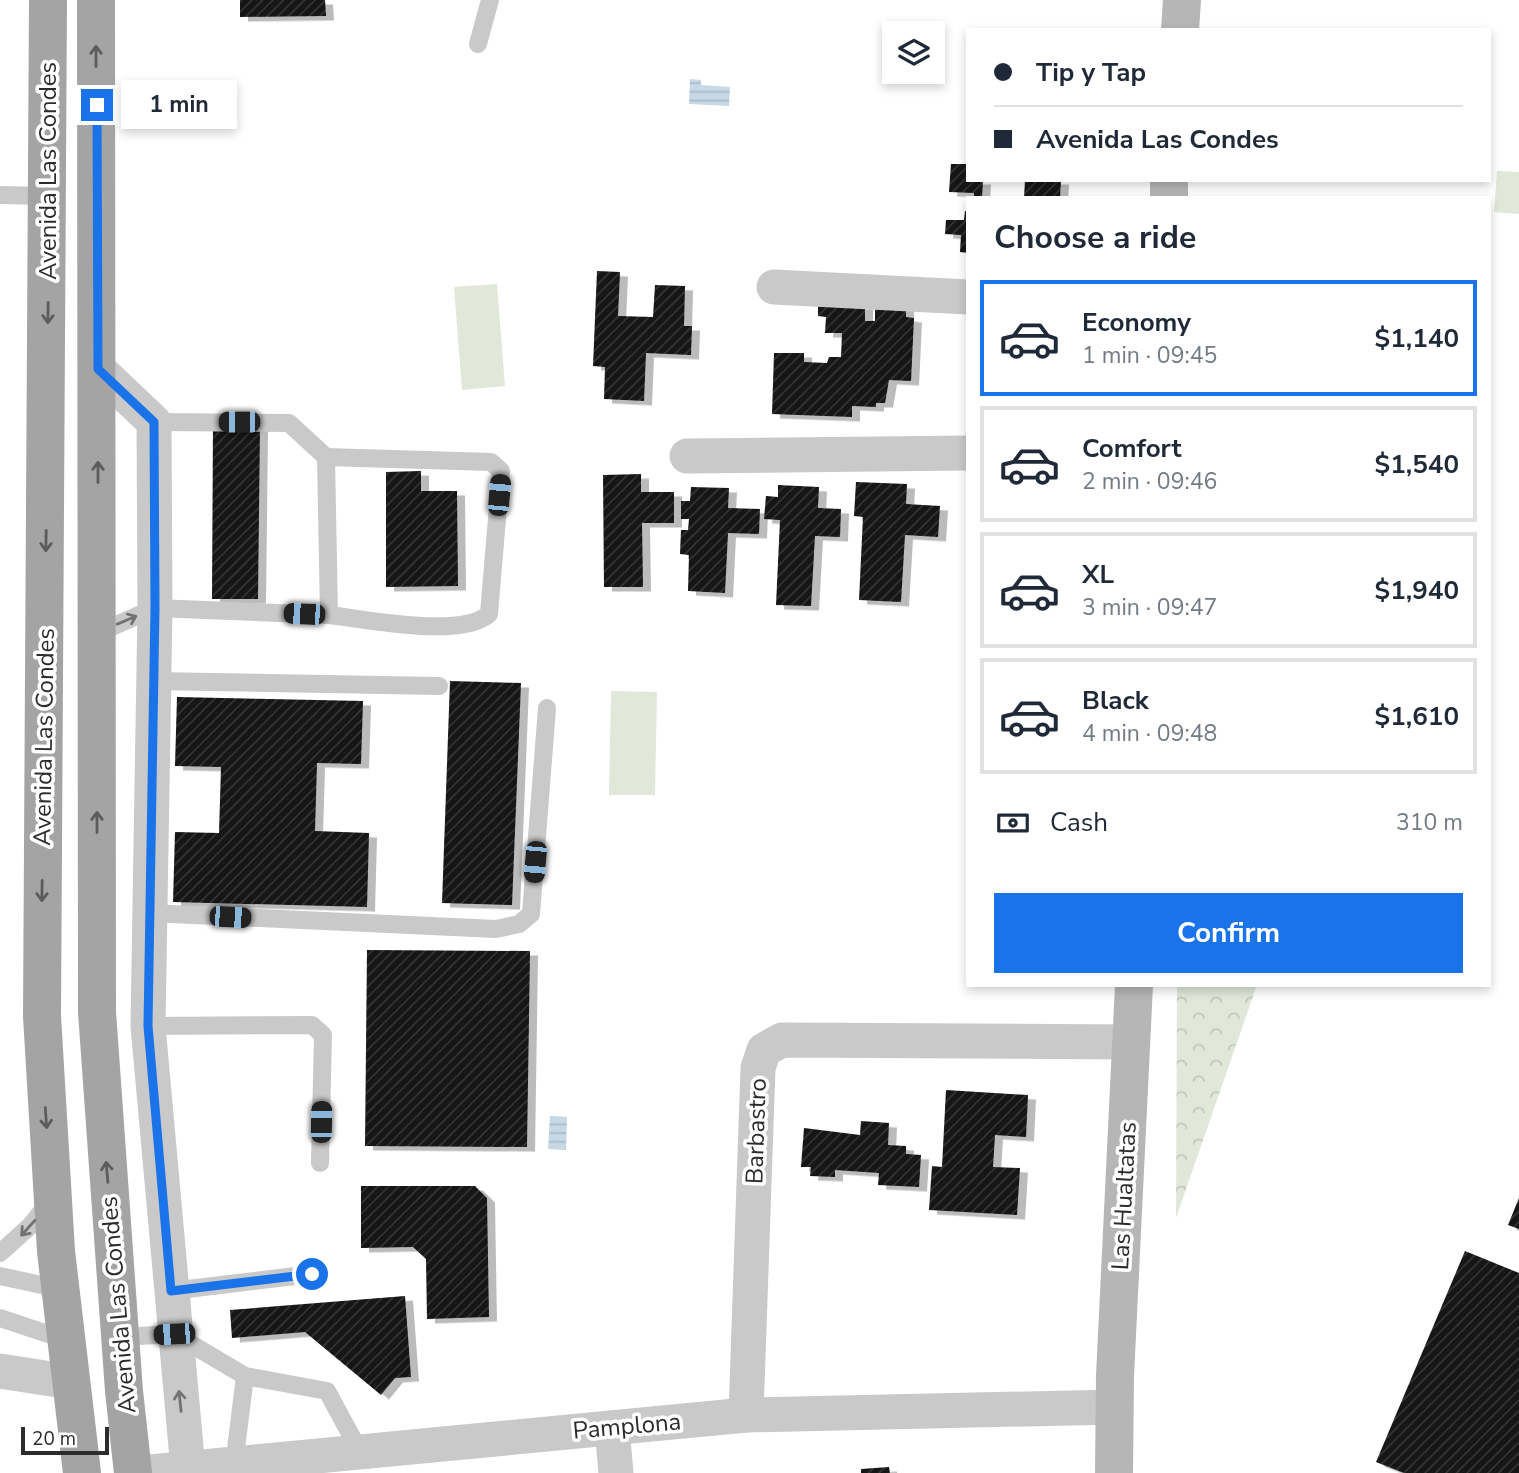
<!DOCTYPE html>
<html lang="en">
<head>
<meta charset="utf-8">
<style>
	:root { --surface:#fff; --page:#f2f2f3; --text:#1f2937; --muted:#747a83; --line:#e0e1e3; --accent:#1a73e8 }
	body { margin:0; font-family:"Nunito Sans",sans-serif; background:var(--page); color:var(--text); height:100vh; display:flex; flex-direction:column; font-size:26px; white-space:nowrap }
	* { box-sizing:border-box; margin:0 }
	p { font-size:23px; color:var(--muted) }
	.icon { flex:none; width:38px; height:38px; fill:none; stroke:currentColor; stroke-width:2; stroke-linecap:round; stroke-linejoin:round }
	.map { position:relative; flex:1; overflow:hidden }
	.drawer { position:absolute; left:966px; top:196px; width:525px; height:791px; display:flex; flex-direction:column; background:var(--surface); border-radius:0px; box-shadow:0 4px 10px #0003 }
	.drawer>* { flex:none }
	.guide { position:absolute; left:966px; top:28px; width:525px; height:154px; border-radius:0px; box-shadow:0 4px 10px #0003; display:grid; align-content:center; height:154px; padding:0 28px; background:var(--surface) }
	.tools { position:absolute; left:882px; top:21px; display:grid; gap:14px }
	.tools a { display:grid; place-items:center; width:63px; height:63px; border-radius:0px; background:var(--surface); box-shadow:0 4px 10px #0003; font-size:35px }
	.scale { position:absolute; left:21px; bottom:18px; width:88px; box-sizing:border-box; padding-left:7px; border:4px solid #2c2c2c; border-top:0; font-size:19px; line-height:24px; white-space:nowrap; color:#2c2c2c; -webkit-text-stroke:5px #fff; paint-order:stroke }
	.end { position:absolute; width:32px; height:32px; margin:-16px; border:9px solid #1a73e8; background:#fff; box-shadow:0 0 0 4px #fff }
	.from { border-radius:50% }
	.bubble { position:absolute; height:49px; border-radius:0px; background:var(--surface); box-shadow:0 4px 10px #0003; font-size:23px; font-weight:700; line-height:49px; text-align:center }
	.car { position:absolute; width:21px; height:42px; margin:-21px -10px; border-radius:9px; box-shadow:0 0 5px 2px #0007; background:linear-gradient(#222 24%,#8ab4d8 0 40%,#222 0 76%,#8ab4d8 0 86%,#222 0) }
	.guide b { display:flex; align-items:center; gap:24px; height:66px; font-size:26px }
	.guide b+b { border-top:2px solid var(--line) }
	.guide i { width:18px; height:18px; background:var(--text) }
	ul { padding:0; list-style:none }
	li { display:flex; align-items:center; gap:21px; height:116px; margin:0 14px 10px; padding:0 14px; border:4px solid var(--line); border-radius:0px }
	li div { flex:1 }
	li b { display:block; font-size:26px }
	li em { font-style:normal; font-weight:700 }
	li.active { border-color:var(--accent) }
	li>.icon { width:63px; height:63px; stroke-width:1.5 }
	h2 { padding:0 28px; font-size:32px; line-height:84px }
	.pay { display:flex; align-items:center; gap:18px; height:77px; padding:0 28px; font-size:26px }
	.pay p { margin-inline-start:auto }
	.primary-button { display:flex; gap:14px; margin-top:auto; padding:14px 28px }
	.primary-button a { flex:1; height:80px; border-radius:0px; background:var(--accent); color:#fff; font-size:28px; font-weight:700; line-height:80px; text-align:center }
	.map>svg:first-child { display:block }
</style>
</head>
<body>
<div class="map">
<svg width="1519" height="1473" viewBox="0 0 1519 1473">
	<defs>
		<pattern id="park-crowns" width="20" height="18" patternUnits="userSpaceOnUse" patternTransform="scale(1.75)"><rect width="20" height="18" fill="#e1e8da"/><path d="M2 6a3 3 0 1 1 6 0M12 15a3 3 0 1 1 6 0" fill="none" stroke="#c1c7bb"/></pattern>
		<pattern id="water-rules" width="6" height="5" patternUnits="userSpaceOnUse" patternTransform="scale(1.75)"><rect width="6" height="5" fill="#c7d9e7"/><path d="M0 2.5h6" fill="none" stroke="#abbac6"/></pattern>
		<pattern id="building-hatch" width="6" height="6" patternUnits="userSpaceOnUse" patternTransform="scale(1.75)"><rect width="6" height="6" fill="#131313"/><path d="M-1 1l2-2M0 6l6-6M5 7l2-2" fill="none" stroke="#363636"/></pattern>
		<filter id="shadow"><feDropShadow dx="8" dy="4.5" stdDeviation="0" flood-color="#0004"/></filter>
	</defs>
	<rect width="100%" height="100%" fill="#fff"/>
	<!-- grass -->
	<g fill="#e1e8da">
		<path d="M1497,171L1519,172V214L1494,212Z"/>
		<path d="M497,284L505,386L462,390L454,287Z"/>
		<path d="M611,691L657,692L655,795H609Z"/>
	</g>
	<!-- park -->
	<path fill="url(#park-crowns)" d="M1177,985H1257L1176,1218Z"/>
	<!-- water -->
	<g fill="url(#water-rules)">
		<path d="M690,79L701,80V85L730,87L729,106L689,104Z"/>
		<path d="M550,1116L567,1117L566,1150L548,1149Z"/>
	</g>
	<!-- building -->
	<g fill="url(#building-hatch)" filter="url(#shadow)">
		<path d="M240,0H325L326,16L240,17Z"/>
		<path d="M951,164H968V180H983L982,198H974V193L949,192Z"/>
		<path d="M1025,180H1061L1060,198H1024Z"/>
		<path d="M965,211H968V253L960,252L961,235L945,234L946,220H964Z"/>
		<path d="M597,271L620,272L618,316L653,317L655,285L685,286L684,326H692L691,355L646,353L644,401L604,399L605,367L593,366Z"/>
		<path d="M818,303L865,305V321H875V305L906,306V317L914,318L911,381L889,380L885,403H876V407L852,406V417L772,414L774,353H804V362L827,363L829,357H841L842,333H825L826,317L818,316Z"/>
		<path d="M213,425H260L258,599H212Z"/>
		<path d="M421,471V491H457L458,586L386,587V472Z"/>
		<path d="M641,474V492H674V523H642L643,587H604L603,475Z"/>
		<path d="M856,482L907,484L906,504L940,506L938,537L905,535L901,602L859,600L863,517L854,516Z"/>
		<path d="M778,485L819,487L818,508L841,509L840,537L815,536L811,606L776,605L780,520L764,519L766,496L778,497Z"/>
		<path d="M691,487L729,488L728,508L760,509L759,534L728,533L725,593L688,591L689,555L680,554L681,530H688L689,519H681V501H690Z"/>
		<path d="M450,681L521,683L512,905L442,903Z"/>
		<path d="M177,697L363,701L361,764L317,763L315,831L369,833L367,907L173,902L175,832L219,833L221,767L175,766Z"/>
		<path d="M367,950L530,951L527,1147L365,1146Z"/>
		<path d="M946,1090L1028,1095L1026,1137L995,1135L993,1167L1020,1168L1017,1215L929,1210L932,1166L942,1167Z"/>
		<path d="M861,1121L889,1123L888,1145L906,1146V1154L921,1155L919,1187L878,1185L879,1173L835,1170V1177L810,1176L811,1167H801L804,1128L860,1135Z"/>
		<path d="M361,1186H475L487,1198L489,1317L427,1319L426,1259L413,1247L361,1248Z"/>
		<path d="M1519,1198V1229L1508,1225Z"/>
		<path d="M1465,1251L1519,1273V1473H1404L1376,1462Z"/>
		<path d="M405,1296L411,1377L395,1378L381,1395L305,1332L232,1338L230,1310Z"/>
		<path d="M889,1467L890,1473H861V1469Z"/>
	</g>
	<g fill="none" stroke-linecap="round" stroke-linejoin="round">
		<!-- lane -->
		<g stroke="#c9c9c9" stroke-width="18">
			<path d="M478,44L490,0"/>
			<path d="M0,195L49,196"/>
			<path d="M326,457L491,462L501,471L489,614C461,639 366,619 329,615"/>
			<path d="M98,633L155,608L329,615L326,457L289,423L154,422"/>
			<path d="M154,681L439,686"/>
			<path d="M150,913L496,929L519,924L531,914L547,708"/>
			<path d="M148,1026L312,1025L323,1035L320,1163"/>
			<path d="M0,1253L30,1226L49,1202"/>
			<path d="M0,1276L60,1289"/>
			<path d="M171,1291L312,1274"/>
			<path d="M0,1318L66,1340"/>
			<path d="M120,1337L174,1334L245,1376"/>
			<path d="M234,1465L245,1376L327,1391L360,1452"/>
		</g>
		<!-- street -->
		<g stroke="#c9c9c9" stroke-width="35">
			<path d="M774,287L968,297"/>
			<path d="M98,369L154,422L155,608L148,1026L188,1469"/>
			<path d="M687,456L968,453"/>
			<path d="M0,1371L71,1382"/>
			<path d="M746,1415L758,1068L764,1050L782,1040L1132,1042"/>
			<path d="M612,1428L616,1473"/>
			<path d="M140,1473L746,1415L1116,1407"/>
		</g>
		<!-- secondary -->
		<g stroke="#b6b6b6" stroke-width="38">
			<path d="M1180,30L1182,0"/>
			<path d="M1169,198V180"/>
			<path d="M1114,1473L1115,1376L1134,985"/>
		</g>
		<!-- primary -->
		<g stroke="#a4a4a4" stroke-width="38">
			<path d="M48,0L42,1016L56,1251L82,1473"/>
			<path d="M96,0L97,1012L124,1391L133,1473"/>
		</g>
	</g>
	<!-- one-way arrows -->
	<defs><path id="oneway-shaft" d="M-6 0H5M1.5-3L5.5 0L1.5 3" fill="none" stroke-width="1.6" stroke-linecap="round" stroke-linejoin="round" transform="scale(1.75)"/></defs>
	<g stroke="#5c5c5c">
		<use href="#oneway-shaft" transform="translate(96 56) rotate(-90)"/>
		<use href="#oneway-shaft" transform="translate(48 313) rotate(91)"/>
		<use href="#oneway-shaft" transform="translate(98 472) rotate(-90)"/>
		<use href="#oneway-shaft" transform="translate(46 541) rotate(91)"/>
		<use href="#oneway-shaft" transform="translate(97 822) rotate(-90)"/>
		<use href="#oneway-shaft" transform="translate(42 891) rotate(91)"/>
		<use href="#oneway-shaft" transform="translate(46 1118) rotate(86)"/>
		<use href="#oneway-shaft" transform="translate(107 1172) rotate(-95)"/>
	</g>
	<g stroke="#737373">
		<use href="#oneway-shaft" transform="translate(127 620) rotate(-23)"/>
		<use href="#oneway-shaft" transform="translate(28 1228) rotate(132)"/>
		<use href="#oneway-shaft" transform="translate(180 1401) rotate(-96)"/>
	</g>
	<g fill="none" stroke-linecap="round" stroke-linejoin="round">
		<!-- route -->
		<path stroke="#1a73e8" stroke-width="9" d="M97,105L98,369L154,422L155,608L148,1026L171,1291L312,1274"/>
	</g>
	<g text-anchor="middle" stroke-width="7" stroke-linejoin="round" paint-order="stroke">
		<!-- street labels -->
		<g font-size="24" fill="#2c2c2c" stroke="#fff">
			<text transform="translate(48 171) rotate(-90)" y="8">Avenida Las Condes</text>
			<text transform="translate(44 737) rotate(-89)" y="8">Avenida Las Condes</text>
			<text transform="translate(756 1131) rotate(-88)" y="8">Barbastro</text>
			<text transform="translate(1124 1196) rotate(-87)" y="8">Las Hualtatas</text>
			<text transform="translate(118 1305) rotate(-95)" y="8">Avenida Las Condes</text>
			<text transform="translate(627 1426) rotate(-5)" y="8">Pamplona</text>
		</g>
	</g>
</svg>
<div class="tools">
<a><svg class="icon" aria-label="layers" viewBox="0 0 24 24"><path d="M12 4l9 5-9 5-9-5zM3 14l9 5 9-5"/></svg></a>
</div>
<div class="scale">20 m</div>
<i class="end from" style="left:312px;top:1274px"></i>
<i class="end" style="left:97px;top:105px"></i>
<div class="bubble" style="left:121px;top:80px;width:116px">1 min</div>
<i class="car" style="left:239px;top:422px;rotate:270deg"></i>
<i class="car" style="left:499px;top:495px;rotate:5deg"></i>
<i class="car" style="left:304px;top:614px;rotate:272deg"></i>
<i class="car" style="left:535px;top:862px;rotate:185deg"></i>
<i class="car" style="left:230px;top:917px;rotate:93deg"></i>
<i class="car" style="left:321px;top:1122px;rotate:1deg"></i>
<i class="car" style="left:174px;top:1334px;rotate:267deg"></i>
<div class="guide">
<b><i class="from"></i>Tip y Tap</b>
<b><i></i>Avenida Las Condes</b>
</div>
<section class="drawer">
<h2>Choose a ride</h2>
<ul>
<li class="active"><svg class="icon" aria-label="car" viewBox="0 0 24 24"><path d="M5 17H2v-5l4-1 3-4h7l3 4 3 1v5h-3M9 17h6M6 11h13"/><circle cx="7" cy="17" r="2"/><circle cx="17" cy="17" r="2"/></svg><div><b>Economy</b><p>1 min · 09:45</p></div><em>$1,140</em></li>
<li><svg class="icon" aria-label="car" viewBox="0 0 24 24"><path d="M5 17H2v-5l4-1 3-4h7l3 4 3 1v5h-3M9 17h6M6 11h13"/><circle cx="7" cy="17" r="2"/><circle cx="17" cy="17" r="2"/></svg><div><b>Comfort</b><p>2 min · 09:46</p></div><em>$1,540</em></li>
<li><svg class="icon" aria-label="car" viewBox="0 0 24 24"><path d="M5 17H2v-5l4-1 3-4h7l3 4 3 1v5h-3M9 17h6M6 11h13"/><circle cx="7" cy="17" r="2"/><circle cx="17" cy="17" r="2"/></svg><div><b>XL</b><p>3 min · 09:47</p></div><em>$1,940</em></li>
<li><svg class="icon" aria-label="car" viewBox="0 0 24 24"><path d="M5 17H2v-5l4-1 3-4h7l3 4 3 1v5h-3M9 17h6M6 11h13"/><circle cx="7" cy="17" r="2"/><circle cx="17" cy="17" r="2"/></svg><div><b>Black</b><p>4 min · 09:48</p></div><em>$1,610</em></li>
</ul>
<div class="pay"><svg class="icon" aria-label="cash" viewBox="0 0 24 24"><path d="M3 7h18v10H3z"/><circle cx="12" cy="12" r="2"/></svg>Cash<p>310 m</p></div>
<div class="primary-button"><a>Confirm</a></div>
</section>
</div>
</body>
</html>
